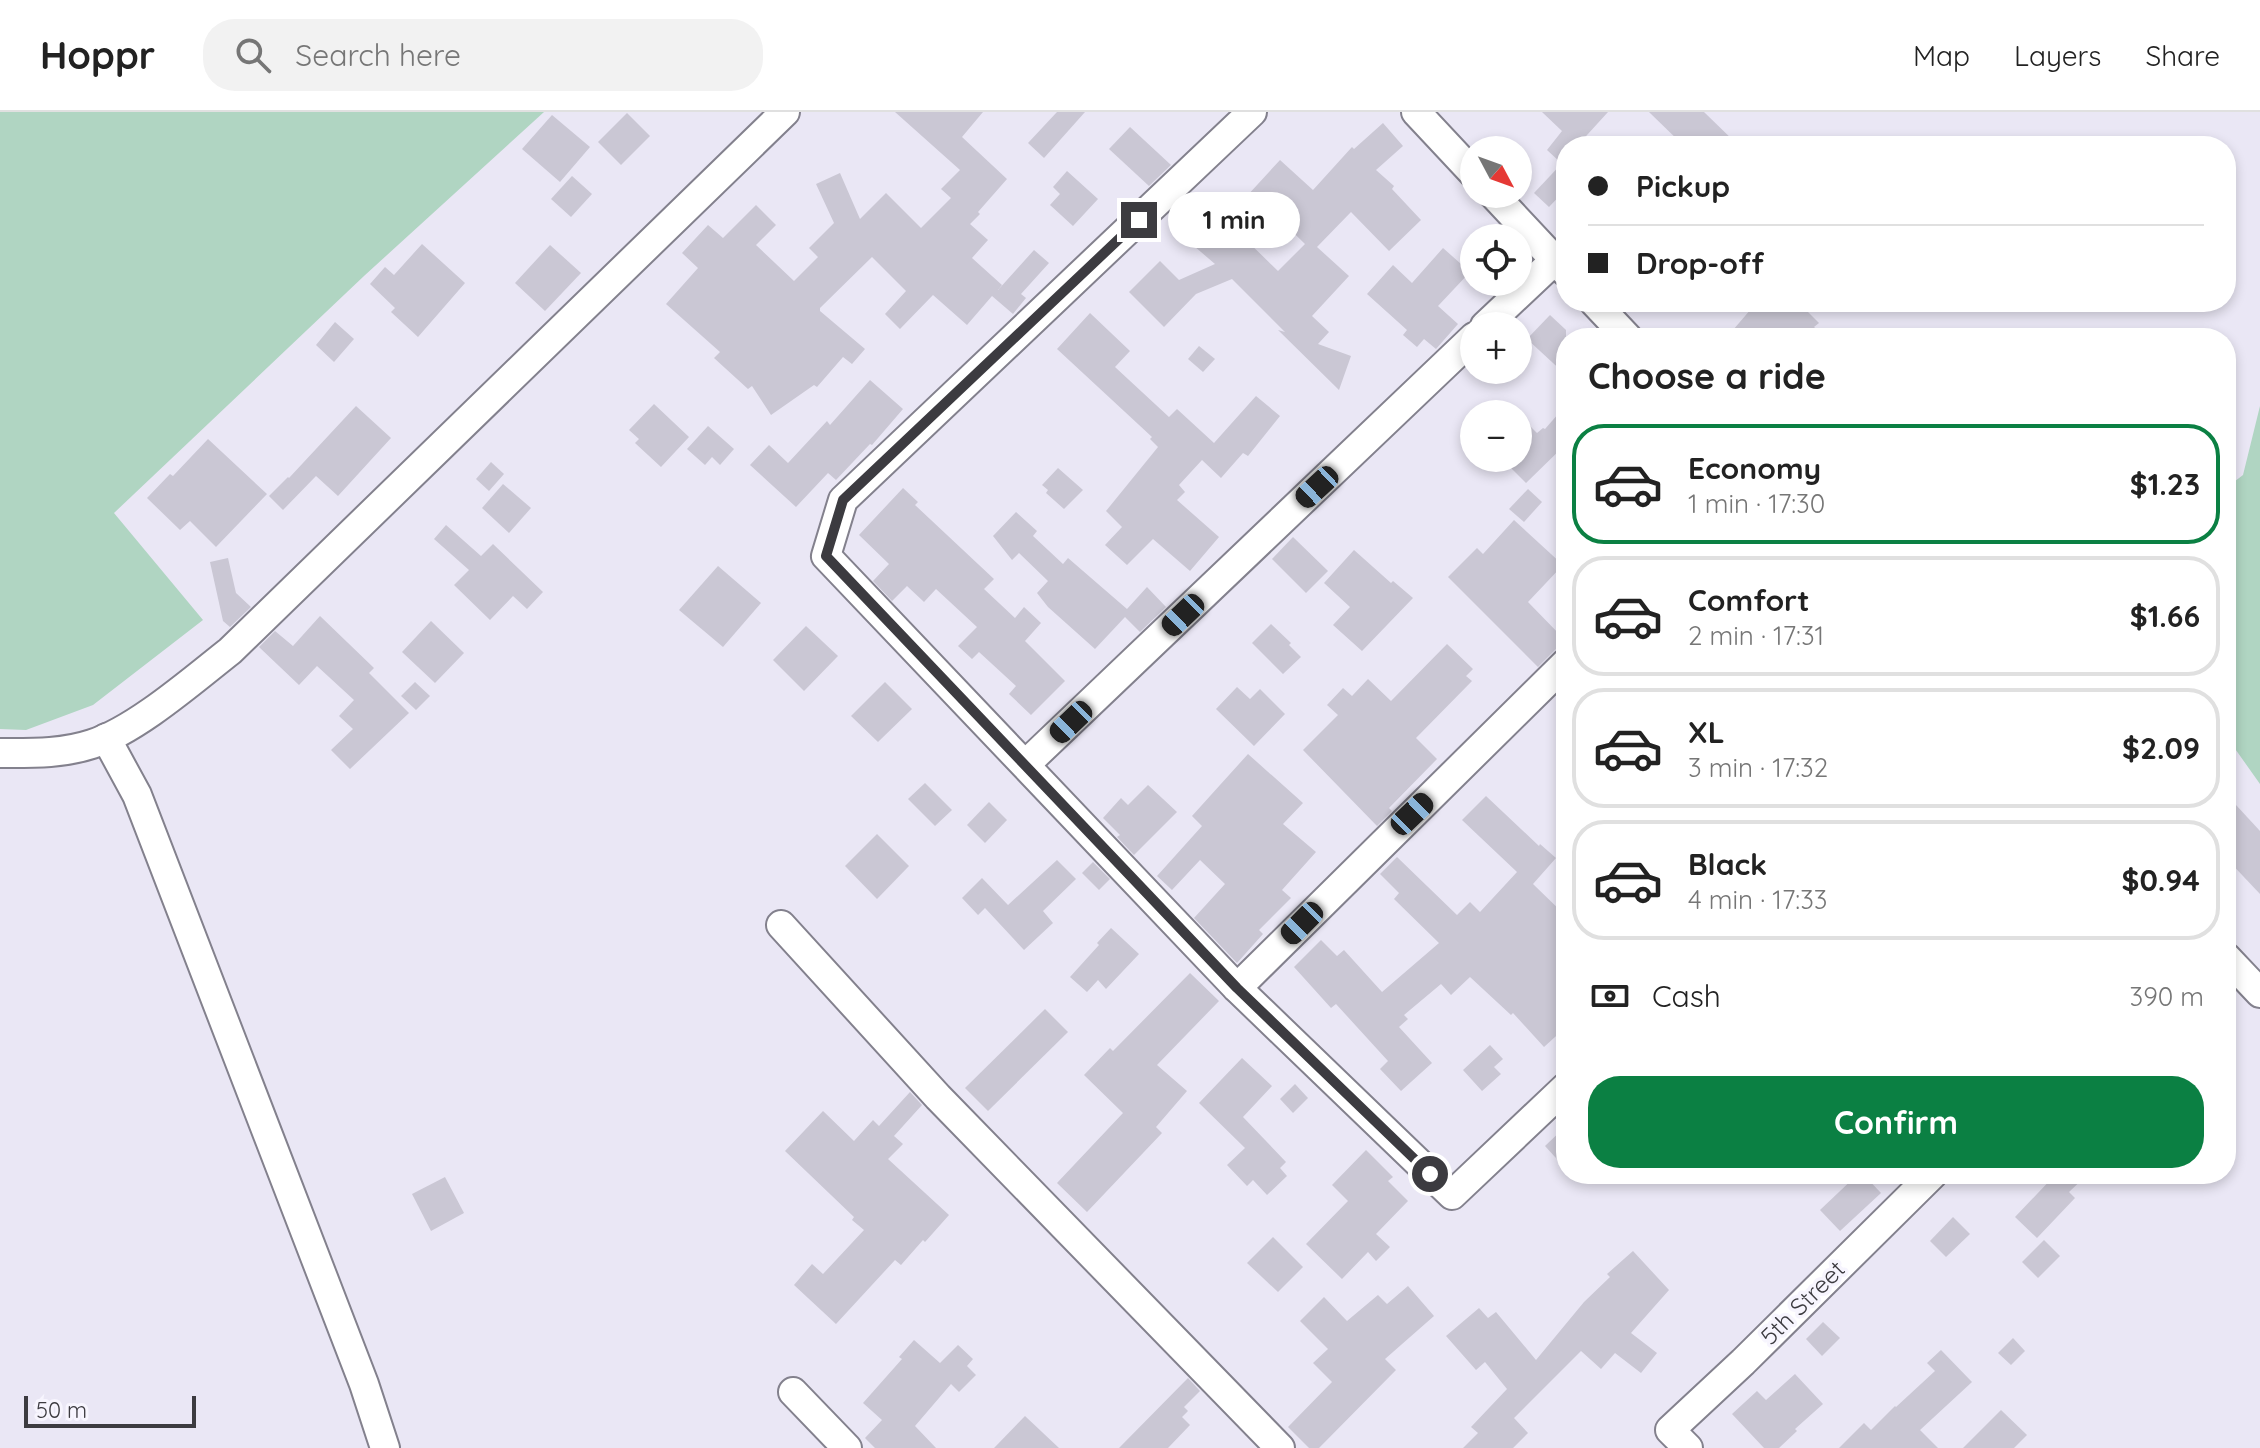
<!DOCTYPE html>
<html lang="en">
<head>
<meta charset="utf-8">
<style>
	:root { --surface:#fff; --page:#f2f2f2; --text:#222; --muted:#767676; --line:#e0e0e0; --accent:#0b8043 }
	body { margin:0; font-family:Quicksand,sans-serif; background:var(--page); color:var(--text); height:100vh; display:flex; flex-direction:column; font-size:30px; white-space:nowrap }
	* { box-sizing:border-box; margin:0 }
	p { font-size:26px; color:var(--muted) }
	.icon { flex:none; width:44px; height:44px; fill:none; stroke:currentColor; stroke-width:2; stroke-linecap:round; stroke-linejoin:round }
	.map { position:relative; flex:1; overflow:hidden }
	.drawer { position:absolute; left:1556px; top:216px; width:680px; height:856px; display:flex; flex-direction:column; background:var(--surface); border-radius:32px; box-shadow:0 4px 12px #0003 }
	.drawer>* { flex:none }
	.banner { position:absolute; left:1556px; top:24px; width:680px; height:176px; border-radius:32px; box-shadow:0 4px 12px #0003; display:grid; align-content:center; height:176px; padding:0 32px; background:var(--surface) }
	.needle { width:52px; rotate:131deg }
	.fabs { position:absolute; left:1460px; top:24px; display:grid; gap:16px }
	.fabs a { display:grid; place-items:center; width:72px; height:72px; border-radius:50%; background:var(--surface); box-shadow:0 4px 12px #0003; font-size:40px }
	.scale { position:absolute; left:24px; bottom:20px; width:172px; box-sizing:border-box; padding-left:8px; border:4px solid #3c3b40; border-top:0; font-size:22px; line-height:28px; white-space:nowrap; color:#3c3b40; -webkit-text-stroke:6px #f7f5fe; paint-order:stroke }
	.end { position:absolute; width:36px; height:36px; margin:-18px; border:10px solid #3c3b40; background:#fff; box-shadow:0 0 0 4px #fff }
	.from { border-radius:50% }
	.bubble { position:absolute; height:56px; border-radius:28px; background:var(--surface); box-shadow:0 4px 12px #0003; font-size:26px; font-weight:800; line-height:56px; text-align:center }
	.car { position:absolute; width:24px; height:48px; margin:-24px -12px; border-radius:10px; box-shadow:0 0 6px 2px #0007; background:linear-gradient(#222 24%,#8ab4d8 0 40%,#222 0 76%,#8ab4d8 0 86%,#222 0) }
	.banner b { display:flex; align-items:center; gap:28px; height:76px; font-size:30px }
	.banner b+b { border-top:2px solid var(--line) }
	.banner i { width:20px; height:20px; background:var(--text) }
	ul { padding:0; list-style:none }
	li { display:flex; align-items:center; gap:24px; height:120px; margin:0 16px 12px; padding:0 16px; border:4px solid var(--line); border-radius:32px }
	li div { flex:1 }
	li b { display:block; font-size:30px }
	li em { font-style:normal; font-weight:800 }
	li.on { border-color:var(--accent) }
	li>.icon { width:72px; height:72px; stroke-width:1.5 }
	h2 { padding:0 32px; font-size:36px; line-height:96px }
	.pay { display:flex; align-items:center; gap:20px; height:88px; padding:0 32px; font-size:30px }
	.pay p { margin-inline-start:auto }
	.action { display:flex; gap:16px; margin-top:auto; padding:16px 32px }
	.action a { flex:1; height:92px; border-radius:32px; background:var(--accent); color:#fff; font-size:32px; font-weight:800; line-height:92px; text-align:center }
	header { display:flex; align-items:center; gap:48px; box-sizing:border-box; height:112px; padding:0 40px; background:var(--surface); border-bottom:2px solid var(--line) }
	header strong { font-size:38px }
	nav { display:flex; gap:44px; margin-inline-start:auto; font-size:28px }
	.search { width:560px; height:72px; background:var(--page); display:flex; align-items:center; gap:20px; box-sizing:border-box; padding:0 28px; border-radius:32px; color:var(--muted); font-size:30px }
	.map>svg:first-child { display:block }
</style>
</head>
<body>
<header>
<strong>Hoppr</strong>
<div class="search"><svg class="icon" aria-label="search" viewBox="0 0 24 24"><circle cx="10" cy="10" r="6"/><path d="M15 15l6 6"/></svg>Search here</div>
<nav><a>Map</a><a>Layers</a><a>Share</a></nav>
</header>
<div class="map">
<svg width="2260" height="1336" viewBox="0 0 2260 1336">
	<rect width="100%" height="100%" fill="#eae7f5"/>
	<!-- green -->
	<g fill="#b0d5c2">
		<path d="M0,0H544L364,164L114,401L203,508L93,593L26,618L0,617Z"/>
		<path d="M2260,294V672L2226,624V376L2243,363Z"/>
	</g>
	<!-- building -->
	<g fill="#cac7d4" fill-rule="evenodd">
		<path d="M895,0H983L962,25L1007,67L978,100L980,102L970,112L988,128L972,146L1002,173L998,178L1034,138L1049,151L1021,182L1026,186L1013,202L992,184L967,213L933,183L900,217L885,202L906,179L872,145L820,196V199L865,237L852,252L843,245L817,275L814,273L771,303L752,274L748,277L714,246L720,240L666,192L698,156L682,141L708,113L723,126L756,93L776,113L756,133L794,169L818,145L809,136L834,111L816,72L840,61L860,107L886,81L921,116L951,86L941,77L960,58Z"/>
		<path d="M1057,0H1085L1044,46L1028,31Z"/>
		<path d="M1542,0H1608L1577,34H1566V45L1561,51L1547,38L1562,19Z"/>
		<path d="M1649,0H1704L1739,34H1684Z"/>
		<path d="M627,1L650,24L621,53L598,30Z"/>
		<path d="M552,3L590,35L560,70L522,37Z"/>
		<path d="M1383,11L1403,34L1376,58L1394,74L1392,77L1421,108L1389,139L1351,100L1317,135L1349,164L1312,204L1329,220L1318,232L1351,244L1339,278L1278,218L1285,220L1232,167L1196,182L1164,215L1129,180L1160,149L1179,168L1215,152L1194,134L1230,94L1234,98L1280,48L1313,78L1352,35L1354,37ZM1264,92L1305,132L1278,159L1238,120Z"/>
		<path d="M1130,15L1171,53L1149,74L1109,37Z"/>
		<path d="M1566,47V77L1549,95L1534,81Z"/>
		<path d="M1067,59L1098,87L1073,114L1050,93L1060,82L1053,75Z"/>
		<path d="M572,64L592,82L571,105L551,87Z"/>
		<path d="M422,132L465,171L418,225L391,200L395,196L370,172L385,155L394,163Z"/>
		<path d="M550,133L581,161L545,199L515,171Z"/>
		<path d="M1443,136L1470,160L1438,194L1458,212L1436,237L1424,227L1417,235L1403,223L1407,218L1367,182L1393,153L1412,171Z"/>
		<path d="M1757,190H1798L1819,211L1814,215L1826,226H1743L1733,218Z"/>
		<path d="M1090,201L1130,239L1115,255L1169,305L1177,297L1214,331L1256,284L1280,304L1248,344L1243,341L1221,366L1202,348L1179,373L1185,380L1177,388L1219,425L1190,459L1153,427L1127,453L1105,433L1122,415L1106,399L1158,335L1150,327L1152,325L1057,237Z"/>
		<path d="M1550,203L1566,218V263L1527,227Z"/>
		<path d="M335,210L354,227L334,250L316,233Z"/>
		<path d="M1199,234L1215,247L1203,260L1188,247Z"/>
		<path d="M870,268L903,297L872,333L870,332L836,368L828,361L796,395L750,353L769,333L788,351L827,309L830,313Z"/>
		<path d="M654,292L689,325L661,355L635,331L639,327L629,318Z"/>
		<path d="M1566,293V332L1526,371L1501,346H1518V302L1537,321L1543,316L1545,317Z"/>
		<path d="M356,294L391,326L338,384L316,364L283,398L269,384L288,365L289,366Z"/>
		<path d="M708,314L734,337L720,353L712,345L705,353L687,337Z"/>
		<path d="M208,327L267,382L216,435L190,409L180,418L147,386L170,362L173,364Z"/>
		<path d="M491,350L504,362L489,379L476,367Z"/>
		<path d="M1058,356L1083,378L1064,397L1046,381L1048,378L1042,373Z"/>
		<path d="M503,372L531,396L509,421L482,396Z"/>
		<path d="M903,376L918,390L915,393L994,467L984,477L1015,506L1024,495L1041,511L1025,529L1065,569L1031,603L1009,582L1016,574L979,540L972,547L958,534L977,515L936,477L924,490L907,474L892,489L873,469L889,452L859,423Z"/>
		<path d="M1528,377L1542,390L1524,410L1509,397Z"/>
		<path d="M1016,400L1037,419L1033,424L1063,452L1068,446L1127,497L1147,475L1166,495L1140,520L1125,505L1095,537L1048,495L1037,481L1048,469L1019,441L1012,448L993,424Z"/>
		<path d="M1514,408L1563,453L1528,490L1565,528L1538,555L1448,465L1477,436L1483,442Z"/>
		<path d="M446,413L481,444L493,432L543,480L527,497L513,484L490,508L454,473L469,458L434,427Z"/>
		<path d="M1293,425L1328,459L1306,481L1272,447Z"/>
		<path d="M1354,438L1391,471L1393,469L1413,486L1362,539L1333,513L1350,495L1324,471Z"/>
		<path d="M228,446L236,481L251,495L230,515L223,509L210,450Z"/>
		<path d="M718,454L761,491L723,535L679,498Z"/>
		<path d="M320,504L374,556L369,561L409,601L350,657L331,638L353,617L339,604L354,588L317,554L299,573L259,535L275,519L293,534Z"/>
		<path d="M431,509L464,541L435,571L402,540Z"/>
		<path d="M1271,512L1291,531L1289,533L1301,545L1283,562L1252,531Z"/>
		<path d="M806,514L838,544L804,579L773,548Z"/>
		<path d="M1447,532L1473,557L1466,564L1472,569L1416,626L1437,647L1389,696L1392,699L1377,714L1303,638L1338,603L1327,593L1343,576L1352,584L1368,567L1391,589Z"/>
		<path d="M415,570L430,584L416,598L401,584Z"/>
		<path d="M885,570L912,597L878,630L851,604Z"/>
		<path d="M1237,575L1250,587L1260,577L1285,602L1254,634L1216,597Z"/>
		<path d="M1248,642L1303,691L1283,712L1316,740L1282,778L1291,786L1259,818L1263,822L1237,851L1194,806L1225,772L1200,748L1172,778L1157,764L1202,714L1192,704Z"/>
		<path d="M925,671L952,698L935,714L908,687Z"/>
		<path d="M1148,673L1177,700L1134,743L1117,725L1120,723L1103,706L1121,686L1128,693Z"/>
		<path d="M1486,684L1539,734L1540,732L1556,746L1533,772L1566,804V915L1544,935L1513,901L1511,903L1470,865L1451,883L1441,872L1404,903L1408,907L1399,915L1432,951L1401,979L1380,957L1388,949L1336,892L1331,896L1294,855L1321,828L1337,844L1344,838L1382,880L1439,831L1394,787L1399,781L1380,762L1397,745L1457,803L1470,790L1480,800L1517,760L1462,708Z"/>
		<path d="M989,690L1007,708L985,731L967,713Z"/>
		<path d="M2236,693L2260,719V782L2226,746V703Z"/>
		<path d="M877,722L909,754L877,787L845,754Z"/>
		<path d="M1057,748L1076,767L1043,799L1053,811L1024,838L985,796L978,803L962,786L982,766L1008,793Z"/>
		<path d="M1093,750L1110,767L1099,778L1082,761Z"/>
		<path d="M1111,816L1139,842L1106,877L1098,868L1087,880L1070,865L1099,833L1097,831Z"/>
		<path d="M1190,861L1219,889L1157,953L1187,979L1156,1015L1162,1021L1087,1100L1057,1071L1123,1001L1084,963L1110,936L1113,939Z"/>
		<path d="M1045,897L1068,920L988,999L965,976Z"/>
		<path d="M1490,933L1503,947L1494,955L1501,962L1482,979L1463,958Z"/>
		<path d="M1242,946L1272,974L1243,1005L1286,1050L1280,1056L1287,1064L1267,1083L1253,1068L1247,1074L1227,1053L1245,1036L1199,991Z"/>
		<path d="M1295,972L1308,986L1293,1001L1280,987Z"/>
		<path d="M910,980L922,993L894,1024L903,1032L888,1047L949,1103L925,1130L923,1128L901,1153L895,1148L836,1212L794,1173L812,1152L823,1162L864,1118L852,1108L854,1105L785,1039L823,999L854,1029L873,1008L879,1014Z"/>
		<path d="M1566,1014V1057L1545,1034Z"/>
		<path d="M1366,1038L1393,1065L1388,1069L1408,1089L1376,1122L1390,1135L1376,1149L1368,1140L1342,1167L1306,1132L1348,1089L1332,1073Z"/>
		<path d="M1858,1062H1863L1881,1081L1840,1119L1820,1098Z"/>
		<path d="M2056,1062H2088L2069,1080L2075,1086L2037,1126L2015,1105Z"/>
		<path d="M445,1065L464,1101L431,1119L412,1082Z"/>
		<path d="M1953,1105L1970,1122L1946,1145L1930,1129Z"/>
		<path d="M1273,1125L1303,1155L1278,1180L1247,1151Z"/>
		<path d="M2044,1128L2060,1144L2038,1166L2022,1150Z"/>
		<path d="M1633,1139L1669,1178L1631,1221L1657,1241L1641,1261L1615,1241L1601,1257L1581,1239L1514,1306L1528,1321L1513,1336H1463L1478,1321L1471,1315L1507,1277L1485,1250L1476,1258L1446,1224L1479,1196L1488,1206L1496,1200L1536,1248L1584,1190L1610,1165L1607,1162Z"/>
		<path d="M1408,1174L1434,1204L1385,1247L1396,1258L1319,1336H1309L1288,1315L1332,1270L1313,1251L1328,1237L1300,1209L1324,1185L1347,1209L1378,1183L1387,1192Z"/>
		<path d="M1823,1210L1840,1226L1822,1244L1806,1227Z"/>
		<path d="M2013,1226L2025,1239L2011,1253L1998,1241Z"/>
		<path d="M914,1228L940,1251L958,1233L973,1247L967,1254L976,1263L959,1280L951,1272L915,1314L936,1336H875L865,1326L882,1308L863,1291L902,1247L899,1245Z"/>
		<path d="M1941,1238L1972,1270L1920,1318L1938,1336H1839L1864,1311L1871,1318L1895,1294L1896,1295L1935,1259L1927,1251Z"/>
		<path d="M1795,1262L1823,1292L1795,1317L1797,1319L1779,1336H1764L1732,1302L1757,1279L1766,1288Z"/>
		<path d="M1188,1266L1200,1279L1184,1295L1188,1299L1182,1305L1190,1313L1168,1336H1119Z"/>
		<path d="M2001,1298L2027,1323L2014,1336H1963Z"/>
		<path d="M1025,1304L1059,1336H994Z"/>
	</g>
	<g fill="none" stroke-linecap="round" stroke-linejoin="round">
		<defs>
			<g id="minor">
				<path d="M1252,0L843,388L826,444L1237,876L1452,1083L1566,975"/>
				<path d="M1416,0L1474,62"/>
				<path d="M1493,82L1566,160"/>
				<path d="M1594,190L1628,226"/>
				<path d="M1485,214L1555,148"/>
				<path d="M106,626L137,683L364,1272L385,1336"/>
				<path d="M0,641C31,641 62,642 92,632C136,618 193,568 230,539L785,0"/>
				<path d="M1026,652L1474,225"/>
				<path d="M781,813L938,985L1280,1336"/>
				<path d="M2226,845L2260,881"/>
				<path d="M1237,876L1566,551"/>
				<path d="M793,1280L847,1336"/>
				<path d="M1688,1336L1670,1318L1743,1250L1933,1062"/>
			</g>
		</defs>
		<!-- minor casing -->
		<use href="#minor" stroke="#83818d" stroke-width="32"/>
		<!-- minor -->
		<use href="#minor" stroke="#fff" stroke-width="28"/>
	</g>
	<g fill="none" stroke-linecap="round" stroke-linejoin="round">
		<!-- route -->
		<path stroke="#3c3b40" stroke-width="10" d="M1139,108L843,388L826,444L1237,876L1430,1062"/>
	</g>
	<g text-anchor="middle" stroke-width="7" stroke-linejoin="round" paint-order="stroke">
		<!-- street labels -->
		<g font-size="24" fill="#3c3b40" stroke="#f7f5fe">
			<text transform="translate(1803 1191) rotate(-45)" y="8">5th Street</text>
		</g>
	</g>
</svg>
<div class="fabs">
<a><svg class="needle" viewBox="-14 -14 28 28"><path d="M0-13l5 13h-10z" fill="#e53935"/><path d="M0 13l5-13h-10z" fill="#767676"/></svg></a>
<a><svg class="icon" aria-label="locate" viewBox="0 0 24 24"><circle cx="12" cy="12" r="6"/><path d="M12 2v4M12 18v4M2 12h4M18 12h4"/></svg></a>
<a>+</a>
<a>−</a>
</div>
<div class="scale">50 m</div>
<i class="end from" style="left:1430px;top:1062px"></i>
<i class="end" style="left:1139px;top:108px"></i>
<div class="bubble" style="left:1168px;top:80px;width:132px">1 min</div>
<i class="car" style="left:1317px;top:375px;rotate:227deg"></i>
<i class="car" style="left:1183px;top:503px;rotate:226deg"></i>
<i class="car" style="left:1071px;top:610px;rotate:226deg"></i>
<i class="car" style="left:1412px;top:702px;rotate:46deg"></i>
<i class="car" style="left:1302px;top:811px;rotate:225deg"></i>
<div class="banner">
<b><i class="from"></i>Pickup</b>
<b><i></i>Drop-off</b>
</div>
<section class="drawer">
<h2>Choose a ride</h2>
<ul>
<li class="on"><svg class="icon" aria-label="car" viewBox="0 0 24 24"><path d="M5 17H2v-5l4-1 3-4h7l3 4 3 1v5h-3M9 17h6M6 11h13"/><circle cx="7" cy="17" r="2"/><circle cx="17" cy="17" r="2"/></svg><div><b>Economy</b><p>1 min · 17:30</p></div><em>$1.23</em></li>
<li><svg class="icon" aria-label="car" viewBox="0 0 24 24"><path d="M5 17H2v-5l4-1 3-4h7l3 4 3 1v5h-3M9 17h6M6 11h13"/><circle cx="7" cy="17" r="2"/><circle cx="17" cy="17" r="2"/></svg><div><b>Comfort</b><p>2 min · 17:31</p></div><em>$1.66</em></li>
<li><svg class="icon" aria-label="car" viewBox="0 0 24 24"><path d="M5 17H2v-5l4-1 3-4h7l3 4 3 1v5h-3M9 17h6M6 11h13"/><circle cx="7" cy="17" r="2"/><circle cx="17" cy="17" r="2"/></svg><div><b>XL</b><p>3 min · 17:32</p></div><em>$2.09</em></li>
<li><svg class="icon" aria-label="car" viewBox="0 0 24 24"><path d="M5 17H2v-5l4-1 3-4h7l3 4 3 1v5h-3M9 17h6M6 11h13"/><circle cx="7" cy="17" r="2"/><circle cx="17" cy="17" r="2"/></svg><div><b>Black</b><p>4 min · 17:33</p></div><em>$0.94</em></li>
</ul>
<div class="pay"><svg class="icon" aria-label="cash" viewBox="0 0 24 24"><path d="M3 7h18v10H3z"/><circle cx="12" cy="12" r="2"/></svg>Cash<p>390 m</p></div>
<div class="action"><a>Confirm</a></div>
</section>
</div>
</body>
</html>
